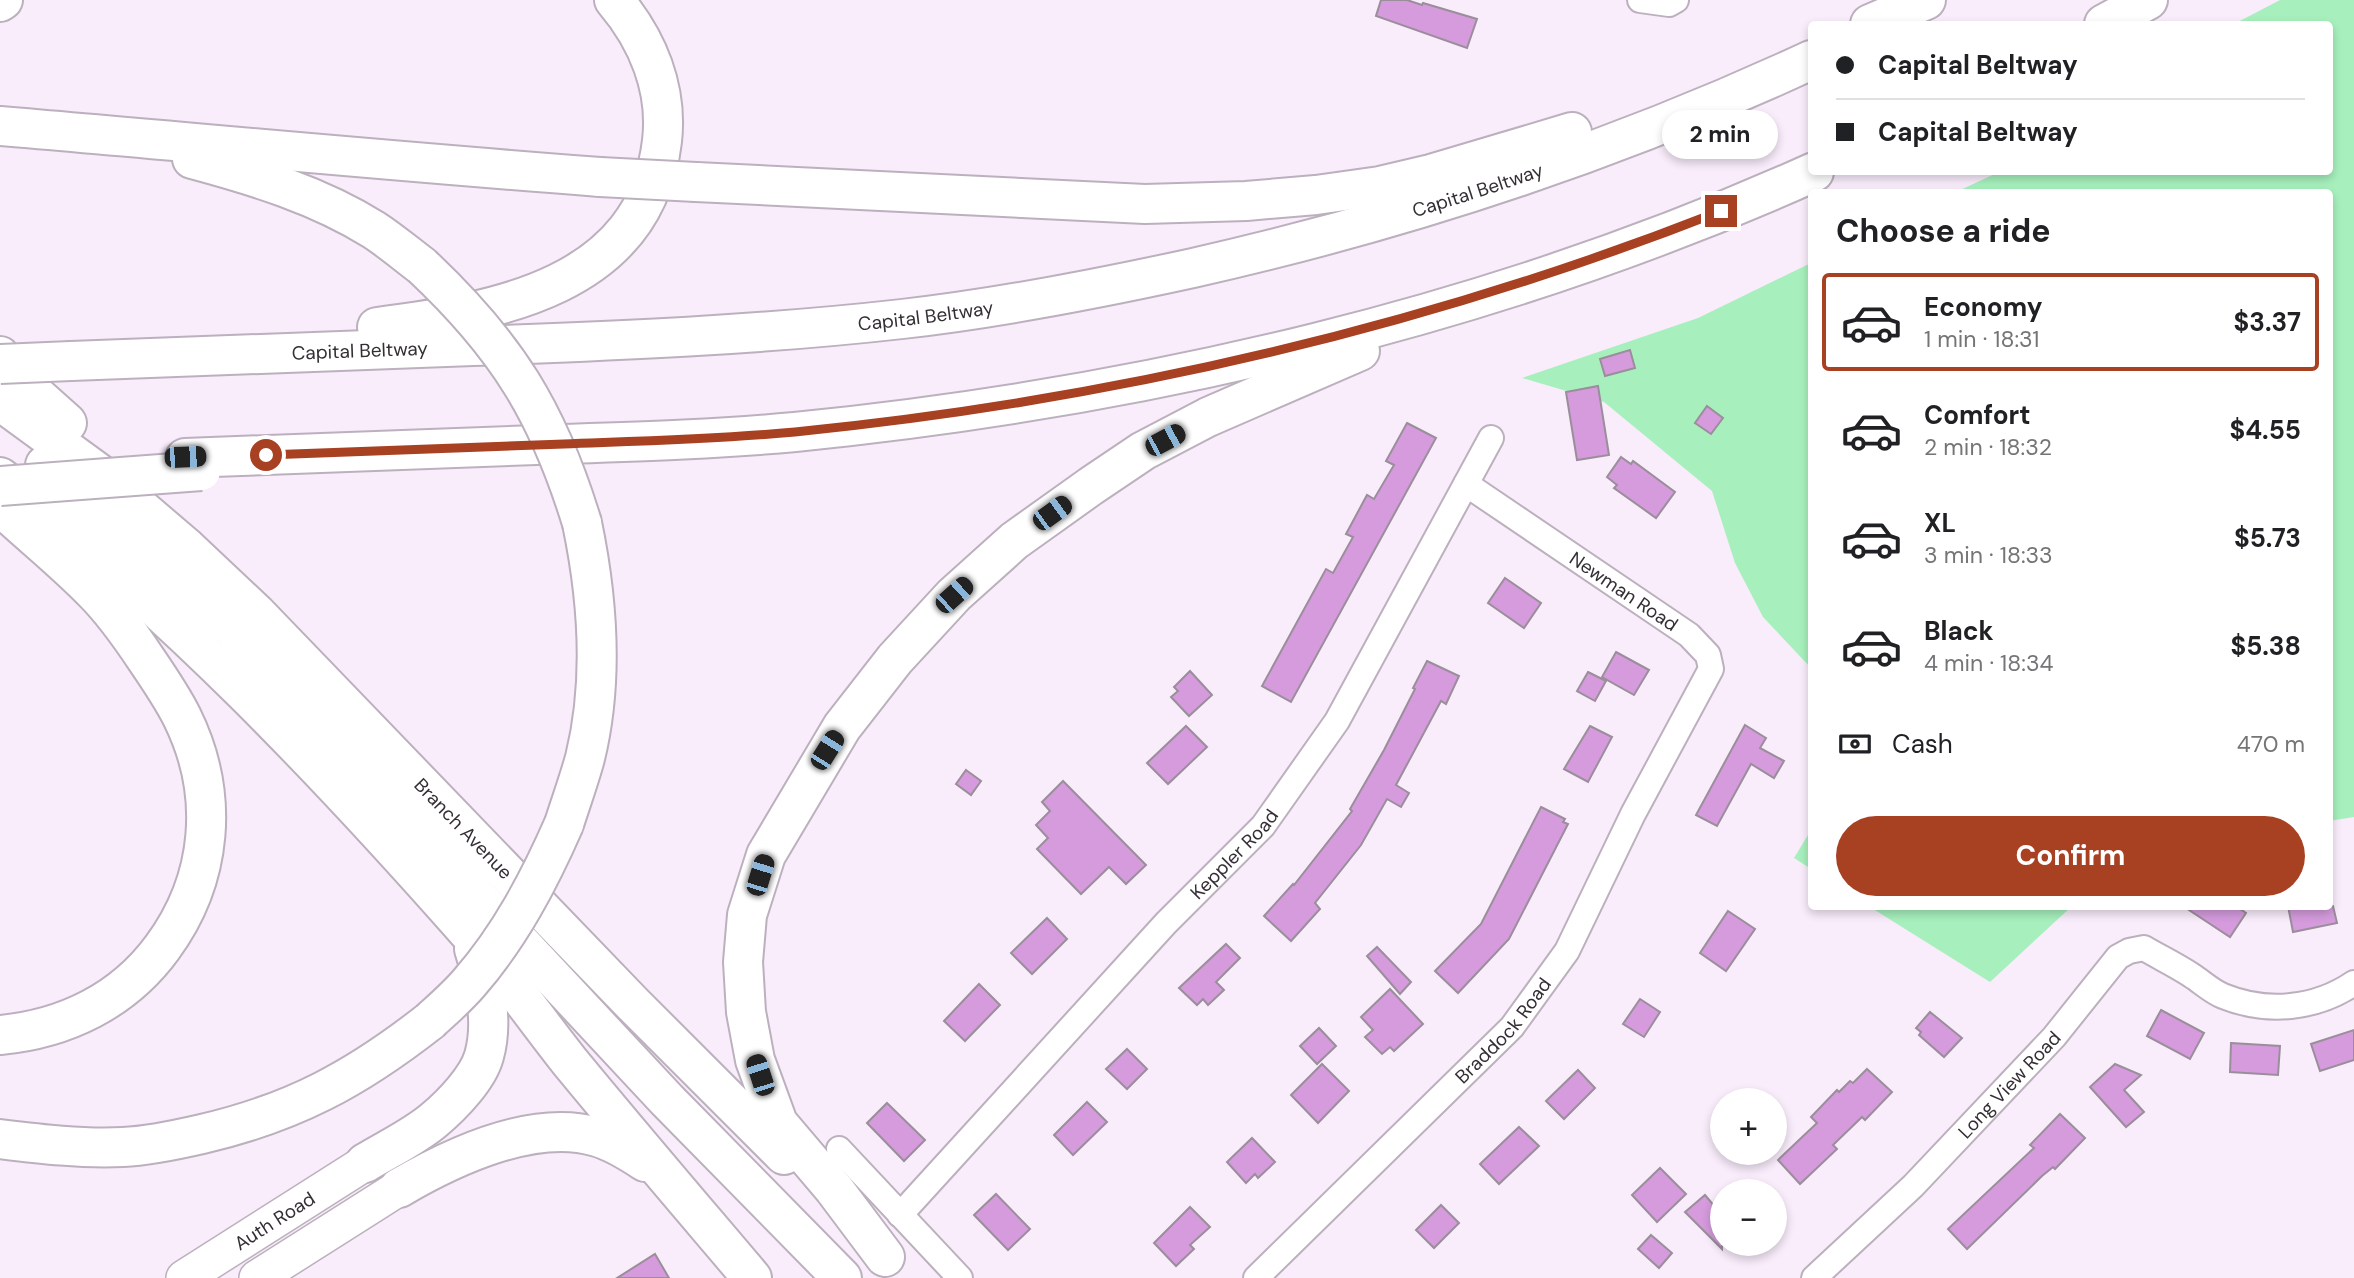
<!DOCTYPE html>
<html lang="en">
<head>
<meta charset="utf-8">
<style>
	:root { --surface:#fff; --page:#f6f6f6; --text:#202124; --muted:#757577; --line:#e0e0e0; --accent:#a84022 }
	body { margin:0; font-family:"DM Sans",sans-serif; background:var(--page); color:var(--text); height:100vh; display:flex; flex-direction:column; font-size:26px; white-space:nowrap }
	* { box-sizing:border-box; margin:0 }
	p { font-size:23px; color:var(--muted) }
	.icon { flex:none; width:38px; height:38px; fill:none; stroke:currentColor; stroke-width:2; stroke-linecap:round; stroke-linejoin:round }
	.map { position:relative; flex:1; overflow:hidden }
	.side { position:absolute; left:1808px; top:189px; width:525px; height:721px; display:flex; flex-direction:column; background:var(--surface); border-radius:7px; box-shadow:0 4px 10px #0003 }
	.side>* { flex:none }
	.guide { position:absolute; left:1808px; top:21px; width:525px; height:154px; border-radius:7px; box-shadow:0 4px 10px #0003; display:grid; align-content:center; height:154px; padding:0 28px; background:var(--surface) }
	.tools { position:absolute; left:1710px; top:1088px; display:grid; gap:14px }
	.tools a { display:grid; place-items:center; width:77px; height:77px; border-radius:50%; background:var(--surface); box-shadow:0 4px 10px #0003; font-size:35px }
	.end { position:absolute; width:32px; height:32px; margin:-16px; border:9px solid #a84022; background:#fff; box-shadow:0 0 0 4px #fff }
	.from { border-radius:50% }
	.bubble { position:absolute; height:49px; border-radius:24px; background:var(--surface); box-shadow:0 4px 10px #0003; font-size:23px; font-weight:700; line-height:49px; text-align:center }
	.car { position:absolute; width:21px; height:42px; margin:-21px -10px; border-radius:9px; box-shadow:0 0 5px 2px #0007; background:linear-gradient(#222 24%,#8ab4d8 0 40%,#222 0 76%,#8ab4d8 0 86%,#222 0) }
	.guide b { display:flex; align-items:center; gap:24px; height:66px; font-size:26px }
	.guide b+b { border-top:2px solid var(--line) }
	.guide i { width:18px; height:18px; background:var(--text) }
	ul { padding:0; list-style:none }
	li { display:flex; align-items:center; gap:21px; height:98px; margin:0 14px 10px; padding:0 14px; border:4px solid transparent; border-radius:7px }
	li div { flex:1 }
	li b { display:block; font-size:26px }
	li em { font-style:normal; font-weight:700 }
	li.selected { border-color:var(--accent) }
	li>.icon { width:63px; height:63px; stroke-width:1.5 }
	h2 { padding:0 28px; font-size:32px; line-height:84px }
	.pay { display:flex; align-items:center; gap:18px; height:77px; padding:0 28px; font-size:26px }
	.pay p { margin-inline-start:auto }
	.action { display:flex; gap:14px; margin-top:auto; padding:14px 28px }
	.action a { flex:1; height:80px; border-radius:42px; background:var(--accent); color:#fff; font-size:28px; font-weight:700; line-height:80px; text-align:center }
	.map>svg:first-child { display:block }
</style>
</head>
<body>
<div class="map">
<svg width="2354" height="1278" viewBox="0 0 2354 1278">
	<rect width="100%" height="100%" fill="#f9ecfb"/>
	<!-- green -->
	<g fill="#a7f0bd">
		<path d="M2280,0H2354V817L2329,821V192H1956L1999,172H2329V24H2234Z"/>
		<path d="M1811,263V668L1763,617L1735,563L1712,491L1604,402L1522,378L1698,318Z"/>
		<path d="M1811,830V869L1794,858Z"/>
		<path d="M1870,907H2071L1990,982Z"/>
	</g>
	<!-- building -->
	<g fill="#d59bdd" stroke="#9a8e9b" stroke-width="2">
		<path d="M1381,0H1407L1422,5L1423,3L1477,19L1467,48L1376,16Z"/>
		<path d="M1630,350L1635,368L1605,376L1600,359Z"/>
		<path d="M1598,386L1609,455L1577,460L1566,392Z"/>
		<path d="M1707,406L1723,418L1711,434L1695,423Z"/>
		<path d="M1407,423L1436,438L1291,702L1262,686L1326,569L1333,573L1353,537L1346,534L1367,495L1374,499L1394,465L1386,461Z"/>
		<path d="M1621,457L1631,464L1633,461L1675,492L1656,518L1614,488L1617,485L1607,477Z"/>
		<path d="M1505,578L1541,603L1524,628L1488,603Z"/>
		<path d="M1616,652L1649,670L1634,695L1602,677Z"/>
		<path d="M1427,661L1459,676L1446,704L1441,701L1396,785L1409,793L1401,807L1387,799L1361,845L1315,903L1320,909L1291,941L1264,916L1293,884L1294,885L1352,811L1350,809L1384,750L1415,689L1413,688Z"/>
		<path d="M1190,671L1212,695L1189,716L1171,697L1178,691L1174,687Z"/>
		<path d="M1588,672L1606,681L1595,701L1577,691Z"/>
		<path d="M1745,725L1766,738L1760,748L1784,761L1774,778L1751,764L1717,826L1696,815Z"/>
		<path d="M1186,726L1207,747L1168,784L1147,763Z"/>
		<path d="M1590,726L1612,737L1588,782L1564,769Z"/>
		<path d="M966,770L981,781L971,795L956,784Z"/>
		<path d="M1063,781L1146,865L1126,884L1109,867L1081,894L1037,849L1048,838L1036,825L1050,811L1042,802Z"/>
		<path d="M1541,807L1565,819L1563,822L1568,824L1509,939L1458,993L1435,971L1481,924Z"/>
		<path d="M2183,906H2236L2246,913L2230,937Z"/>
		<path d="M2288,906H2333L2337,923L2293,932Z"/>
		<path d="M1728,911L1755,929L1726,971L1700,953Z"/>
		<path d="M1047,918L1067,939L1032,974L1011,953Z"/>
		<path d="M1226,944L1240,958L1216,982L1224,990L1208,1005L1203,999L1197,1005L1179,988Z"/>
		<path d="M1377,947L1411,982L1400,994L1367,956Z"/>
		<path d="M979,984L1000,1005L965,1041L944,1021Z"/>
		<path d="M1390,989L1423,1024L1394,1051L1390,1047L1382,1054L1365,1037L1373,1030L1361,1017Z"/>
		<path d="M1640,999L1660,1012L1644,1037L1623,1024Z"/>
		<path d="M2161,1010L2204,1033L2190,1059L2147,1036Z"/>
		<path d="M1930,1012L1962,1038L1944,1057L1919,1035L1921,1032L1916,1028Z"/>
		<path d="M1319,1028L1336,1046L1317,1064L1300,1046Z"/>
		<path d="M2354,1030V1060L2320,1071L2311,1044Z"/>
		<path d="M2231,1043L2280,1046L2278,1075L2230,1072Z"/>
		<path d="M1127,1049L1147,1069L1127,1089L1106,1069Z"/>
		<path d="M1322,1064L1349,1091L1318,1123L1291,1095Z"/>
		<path d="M2115,1064L2141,1075L2124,1090L2144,1112L2126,1127L2090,1087Z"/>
		<path d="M1867,1069L1892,1092L1865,1120L1862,1117L1833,1145L1837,1149L1800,1184L1778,1160L1817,1123L1811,1117L1837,1090L1839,1092L1850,1081L1853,1083Z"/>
		<path d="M1578,1070L1595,1088L1564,1119L1546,1101Z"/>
		<path d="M1087,1102L1107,1122L1073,1155L1054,1135Z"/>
		<path d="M887,1103L925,1140L904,1161L867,1123Z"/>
		<path d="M2060,1114L2085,1138L2055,1169L2053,1167L2042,1176L1967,1249L1948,1229L2034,1148L2030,1145Z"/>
		<path d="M1519,1127L1539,1146L1499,1184L1480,1164Z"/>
		<path d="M1252,1138L1275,1162L1258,1178L1255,1174L1246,1183L1227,1162Z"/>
		<path d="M1660,1168L1686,1194L1657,1222L1632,1195Z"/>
		<path d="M996,1194L1030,1229L1008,1250L974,1215Z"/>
		<path d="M1705,1195L1722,1215V1249L1685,1212Z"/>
		<path d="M1441,1205L1459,1223L1434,1248L1416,1230Z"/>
		<path d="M1190,1207L1210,1227L1190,1245L1194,1249L1176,1266L1154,1243Z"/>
		<path d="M1651,1235L1672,1253L1659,1268L1638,1249Z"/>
		<path d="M655,1254L669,1278H617Z"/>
	</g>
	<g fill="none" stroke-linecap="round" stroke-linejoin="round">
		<defs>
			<g id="street">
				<path d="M1640,0L1669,4L1676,0"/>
				<path d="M839,1149L960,1278"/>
				<path id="s1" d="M900,1215L1166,923L1263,826L1337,721L1491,438"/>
				<path id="s2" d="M1256,1278L1512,1027L1567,951L1633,814L1711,669L1708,655L1689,635L1466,484"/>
				<path id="s3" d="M1814,1278L1913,1186L2054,1037L2118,957L2129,951L2144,948C2159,957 2176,965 2191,975C2202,982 2211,991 2223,996C2267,1014 2316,1009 2354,983"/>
			</g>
			<g id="secondary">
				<path id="s4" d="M184,1278L365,1163"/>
				<path d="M257,1278L399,1188"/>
			</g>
			<g id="highway">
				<path d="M0,2L3,0"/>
				<path d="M1870,24L1926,0"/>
				<path d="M2104,24L2148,0"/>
				<path d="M0,126C200,143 400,162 600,177"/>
				<path d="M192,159C255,176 318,195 374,230C391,241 406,254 422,266"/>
				<path d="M696,182L1145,204L1246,201L1316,195L1380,186L1431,174L1572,132"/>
				<path d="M377,327C496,312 645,287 662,141C668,89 648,40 614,0"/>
				<path d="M0,356L20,381L67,423"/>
				<path id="s5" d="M71,361C205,356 339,351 473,346C617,341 760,335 902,319C1000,308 1097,289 1193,268C1406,220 1613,152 1811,60"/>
				<path id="s6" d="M0,401L104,477L187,548L256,613L633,1004L784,1155"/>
				<path d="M185,458C302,453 419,449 536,445C623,442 709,440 795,432C1144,397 1494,316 1814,172"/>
				<path d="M45,465L123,529L234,630L362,773L667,1100L842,1278"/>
				<path d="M0,477C172,609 324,769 468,932C504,973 536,1019 570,1062C630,1135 691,1206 752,1278"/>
				<path d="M0,506C31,535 65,562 94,592C114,612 130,635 146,659C159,678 172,697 182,717C220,794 213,879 162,948C123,1001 65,1029 0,1035"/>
				<path d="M564,824C571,802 579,780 585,758C604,681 598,600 582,523"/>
				<path d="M0,1139C41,1144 82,1149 123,1147C149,1146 176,1140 202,1134C293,1113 356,1079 430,1021"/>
				<path d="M365,1163C388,1149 414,1137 434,1120C452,1105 478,1078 484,1056C494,1021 485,982 474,949"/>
				<path d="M399,1188C452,1157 534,1118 597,1137C614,1142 630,1152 645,1162"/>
				<path d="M885,1257L834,1189L778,1123L755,1060L746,1012L743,962L747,915L766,855L842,727L895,659L954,595L1014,541L1091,486L1143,451L1208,417L1360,351"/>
			</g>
		</defs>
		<!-- street casing -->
		<use href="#street" stroke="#bcb0be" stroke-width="28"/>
		<!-- secondary casing -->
		<use href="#secondary" stroke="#bcb0be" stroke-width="38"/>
		<!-- highway casing -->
		<use href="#highway" stroke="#bcb0be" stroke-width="42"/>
		<!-- street -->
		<use href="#street" stroke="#fff" stroke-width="24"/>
		<!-- secondary -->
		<use href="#secondary" stroke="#fff" stroke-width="35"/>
		<!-- highway -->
		<use href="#highway" stroke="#fff" stroke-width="38"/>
		<defs>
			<g id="highway-bridge">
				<path d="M600,177L696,182"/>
				<path d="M422,266C507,346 548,412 582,523"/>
				<path d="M0,364L71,361"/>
				<path d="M0,486L201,471"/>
				<path d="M430,1021C443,1009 457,997 469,983C510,936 539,881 564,824"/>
			</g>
		</defs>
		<!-- highway-bridge casing -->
		<use href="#highway-bridge" stroke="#bcb0be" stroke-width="42" stroke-linecap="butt"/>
		<!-- highway-bridge -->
		<use href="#highway-bridge" stroke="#fff" stroke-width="38"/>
	</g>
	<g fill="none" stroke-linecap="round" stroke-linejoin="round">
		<!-- route -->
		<path stroke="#a84022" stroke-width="9" d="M266,455C366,451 465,447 564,444C641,441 719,439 795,432C1113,400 1424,328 1721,211"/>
	</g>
	<g text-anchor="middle" stroke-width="5" stroke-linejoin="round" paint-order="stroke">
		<!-- street labels -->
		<g font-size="19" fill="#342f34" stroke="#fff">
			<text dy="7" stroke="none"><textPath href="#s5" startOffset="1423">Capital Beltway</textPath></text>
			<text dy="7" stroke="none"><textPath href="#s5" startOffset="856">Capital Beltway</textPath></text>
			<text dy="7" stroke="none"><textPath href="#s5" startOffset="289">Capital Beltway</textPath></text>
			<text transform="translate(1624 591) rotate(34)" y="7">Newman Road</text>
			<text dy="7" stroke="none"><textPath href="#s6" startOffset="632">Branch Avenue</textPath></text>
			<text dy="7" stroke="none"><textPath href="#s1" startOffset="492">Keppler Road</textPath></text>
			<text dy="7" stroke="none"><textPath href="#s2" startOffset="350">Braddock Road</textPath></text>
			<text dy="7" stroke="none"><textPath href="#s3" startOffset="275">Long View Road</textPath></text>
			<text dy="7" stroke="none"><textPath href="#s4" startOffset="107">Auth Road</textPath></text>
		</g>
	</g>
</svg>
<div class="tools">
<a>+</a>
<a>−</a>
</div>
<i class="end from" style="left:266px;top:455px"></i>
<i class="end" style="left:1721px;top:211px"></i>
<div class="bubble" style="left:1662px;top:110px;width:116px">2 min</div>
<i class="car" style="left:1165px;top:440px;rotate:62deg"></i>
<i class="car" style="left:185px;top:457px;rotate:88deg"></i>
<i class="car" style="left:1052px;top:513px;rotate:54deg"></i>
<i class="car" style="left:954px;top:595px;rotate:48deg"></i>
<i class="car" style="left:827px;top:750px;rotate:32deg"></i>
<i class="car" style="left:760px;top:875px;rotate:17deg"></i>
<i class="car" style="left:760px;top:1075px;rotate:342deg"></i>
<div class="guide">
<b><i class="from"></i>Capital Beltway</b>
<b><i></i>Capital Beltway</b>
</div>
<section class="side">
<h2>Choose a ride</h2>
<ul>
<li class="selected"><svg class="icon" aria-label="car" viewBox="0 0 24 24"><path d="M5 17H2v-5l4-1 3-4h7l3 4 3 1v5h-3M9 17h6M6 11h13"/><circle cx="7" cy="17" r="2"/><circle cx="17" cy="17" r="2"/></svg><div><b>Economy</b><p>1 min · 18:31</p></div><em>$3.37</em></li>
<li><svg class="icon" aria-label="car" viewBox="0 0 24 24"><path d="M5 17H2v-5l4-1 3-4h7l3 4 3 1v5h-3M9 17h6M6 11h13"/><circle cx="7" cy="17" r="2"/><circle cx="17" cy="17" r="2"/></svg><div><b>Comfort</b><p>2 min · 18:32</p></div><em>$4.55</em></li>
<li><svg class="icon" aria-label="car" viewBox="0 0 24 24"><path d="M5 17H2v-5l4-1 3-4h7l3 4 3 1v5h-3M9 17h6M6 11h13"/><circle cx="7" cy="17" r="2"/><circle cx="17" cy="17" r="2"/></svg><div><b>XL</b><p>3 min · 18:33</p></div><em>$5.73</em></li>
<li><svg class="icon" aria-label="car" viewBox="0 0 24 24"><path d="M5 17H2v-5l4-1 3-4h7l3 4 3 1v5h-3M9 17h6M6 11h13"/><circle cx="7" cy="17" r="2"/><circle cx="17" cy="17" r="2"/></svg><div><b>Black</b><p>4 min · 18:34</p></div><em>$5.38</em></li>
</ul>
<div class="pay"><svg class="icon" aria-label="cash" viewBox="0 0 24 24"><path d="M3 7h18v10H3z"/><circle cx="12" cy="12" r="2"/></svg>Cash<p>470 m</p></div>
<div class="action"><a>Confirm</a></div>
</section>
</div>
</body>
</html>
